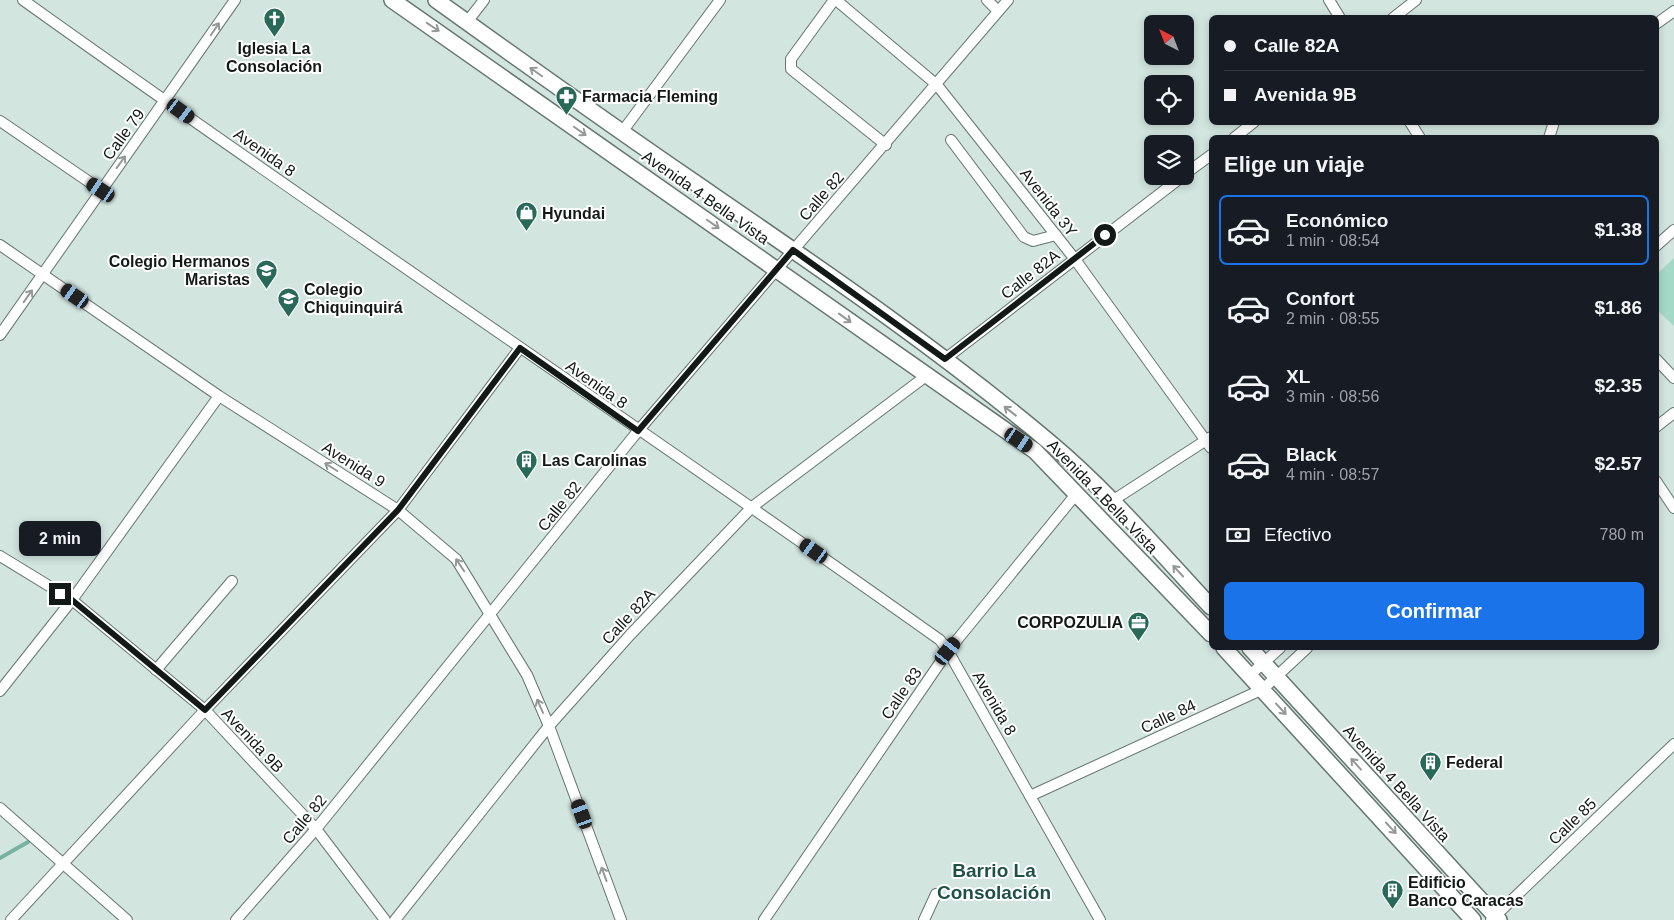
<!DOCTYPE html>
<html lang="es">
<head>
<meta charset="utf-8">
<style>
	:root { --surface:#171b24; --page:#20242c; --text:#f1f3f6; --muted:#9ea1a6; --line:#363941; --accent:#1a73e8 }
	body { margin:0; font-family:Arial,sans-serif; background:var(--page); color:var(--text); height:100vh; display:flex; flex-direction:column; font-size:19px; white-space:nowrap }
	* { box-sizing:border-box; margin:0 }
	p { font-size:16px; color:var(--muted) }
	.icon { flex:none; width:28px; height:28px; fill:none; stroke:currentColor; stroke-width:2; stroke-linecap:round; stroke-linejoin:round }
	.map { position:relative; flex:1; overflow:hidden }
	.details { position:absolute; left:1209px; top:135px; width:450px; height:515px; display:flex; flex-direction:column; background:var(--surface); border-radius:8px; box-shadow:0 2px 8px #0003 }
	.details>* { flex:none }
	.top-card { position:absolute; left:1209px; top:15px; width:450px; height:110px; border-radius:8px; box-shadow:0 2px 8px #0003; display:grid; align-content:center; height:110px; padding:0 15px; background:var(--surface) }
	.needle { width:32px; rotate:318deg }
	.tools { position:absolute; left:1144px; top:15px; display:grid; gap:10px }
	.tools a { display:grid; place-items:center; width:50px; height:50px; border-radius:8px; background:var(--surface); box-shadow:0 2px 8px #0003; font-size:25px }
	.end { position:absolute; width:22px; height:22px; margin:-11px; border:6px solid #121917; background:#fff; box-shadow:0 0 0 2px #fff }
	.from { border-radius:50% }
	.bubble { position:absolute; height:35px; border-radius:8px; background:var(--surface); box-shadow:0 2px 8px #0003; font-size:16px; font-weight:700; line-height:35px; text-align:center }
	.car { position:absolute; width:15px; height:30px; margin:-15px -8px; border-radius:6px; box-shadow:0 0 4px 1px #0007; background:linear-gradient(#222 24%,#8ab4d8 0 40%,#222 0 76%,#8ab4d8 0 86%,#222 0) }
	.top-card b { display:flex; align-items:center; gap:18px; height:48px; font-size:19px }
	.top-card b+b { border-top:1px solid var(--line) }
	.top-card i { width:12px; height:12px; background:var(--text) }
	ul { padding:0; list-style:none }
	li { display:flex; align-items:center; gap:15px; height:70px; margin:0 10px 8px; padding:0 5px; border:2px solid transparent; border-radius:8px }
	li div { flex:1 }
	li b { display:block; font-size:19px }
	li em { font-style:normal; font-weight:700 }
	li.on { border-color:var(--accent) }
	li>.icon { width:45px; height:45px; stroke-width:1.5 }
	h2 { padding:0 15px; font-size:22px; line-height:60px }
	.pay { display:flex; align-items:center; gap:12px; height:55px; padding:0 15px; font-size:19px }
	.pay p { margin-inline-start:auto }
	.primary-button { display:flex; gap:10px; margin-top:auto; padding:10px 15px }
	.primary-button a { flex:1; height:58px; border-radius:8px; background:var(--accent); color:#fff; font-size:20px; font-weight:700; line-height:58px; text-align:center }
	.map>svg:first-child { display:block }
</style>
</head>
<body>
<div class="map">
<svg width="1674" height="920" viewBox="0 0 1674 920">
	<rect width="100%" height="100%" fill="#d2e5df"/>
	<!-- green -->
	<path fill="#a4d9c8" d="M1674,258V326L1656,309V275Z"/>
	<g fill="none" stroke-linecap="round" stroke-linejoin="round">
		<!-- stream -->
		<path stroke="#79b1a0" stroke-width="4" d="M0,858L28,842"/>
		<defs>
			<g id="street">
				<path d="M23,0C326,217 636,424 940,640L948,651L1100,920"/>
				<path d="M834,0L791,59V69L886,145"/>
				<path d="M836,0L937,85L1074,258L1211,448"/>
				<path d="M987,0L998,11"/>
				<path d="M1329,0L1340,18"/>
				<path d="M1393,18L1416,0"/>
				<path d="M467,22L484,0"/>
				<path d="M1656,24L1674,11"/>
				<path d="M0,121L101,190"/>
				<path d="M1410,122L1420,138"/>
				<path d="M622,132L720,0"/>
				<path d="M1234,138L1254,122"/>
				<path d="M1549,138L1554,122"/>
				<path d="M951,140L1024,237L1033,241L1056,235"/>
				<path d="M1185,174L1211,155"/>
				<path d="M0,245L219,396L398,510L456,559L527,675L549,726L621,920"/>
				<path d="M1656,246L1674,230"/>
				<path d="M0,335L235,0"/>
				<path d="M945,359L1183,176"/>
				<path d="M1656,359L1674,378"/>
				<path d="M1656,427L1674,413"/>
				<path d="M1656,481L1674,508"/>
				<path d="M1112,501L1211,437"/>
				<path d="M0,556L72,600L205,710L316,829L385,920"/>
				<path d="M156,670L232,581"/>
				<path d="M1250,675L1280,648"/>
				<path d="M0,691L72,600L219,396"/>
				<path d="M1030,796L1263,689L1307,648"/>
				<path d="M0,808L127,920"/>
				<path d="M11,920L205,710L398,510L520,348"/>
				<path d="M236,920L316,829L638,431L1008,0"/>
				<path d="M395,920L549,726L630,635L752,507L926,376"/>
				<path d="M764,920L948,651L1077,493"/>
				<path d="M924,920L936,894"/>
				<path d="M1491,920L1674,744"/>
			</g>
			<g id="secondary">
				<path d="M392,0L1035,451L1211,634"/>
				<path d="M436,0C521,61 605,121 691,180C812,263 935,346 1048,441C1107,490 1158,550 1211,607"/>
				<path d="M1224,648L1473,920"/>
				<path d="M1250,648L1499,920"/>
			</g>
		</defs>
		<!-- street casing -->
		<use href="#street" stroke="#657670" stroke-width="12"/>
		<!-- secondary casing -->
		<use href="#secondary" stroke="#657670" stroke-width="18"/>
		<!-- street -->
		<use href="#street" stroke="#fff" stroke-width="10"/>
		<!-- secondary -->
		<use href="#secondary" stroke="#fff" stroke-width="15"/>
	</g>
	<!-- one-way arrows -->
	<defs><path id="oneway-shaft" d="M-6 0H5M1.5-3L5.5 0L1.5 3" fill="none" stroke-width="1.6" stroke-linecap="round" stroke-linejoin="round" transform="scale(1.25)"/></defs>
	<g stroke="#949897">
		<use href="#oneway-shaft" transform="translate(433 27) rotate(34)"/>
		<use href="#oneway-shaft" transform="translate(215 29) rotate(-56)"/>
		<use href="#oneway-shaft" transform="translate(536 72) rotate(-145)"/>
		<use href="#oneway-shaft" transform="translate(580 131) rotate(35)"/>
		<use href="#oneway-shaft" transform="translate(121 162) rotate(-54)"/>
		<use href="#oneway-shaft" transform="translate(713 224) rotate(35)"/>
		<use href="#oneway-shaft" transform="translate(28 296) rotate(-55)"/>
		<use href="#oneway-shaft" transform="translate(845 318) rotate(36)"/>
		<use href="#oneway-shaft" transform="translate(1010 411) rotate(-142)"/>
		<use href="#oneway-shaft" transform="translate(331 467) rotate(-148)"/>
		<use href="#oneway-shaft" transform="translate(460 565) rotate(-124)"/>
		<use href="#oneway-shaft" transform="translate(1178 571) rotate(-133)"/>
		<use href="#oneway-shaft" transform="translate(540 706) rotate(-114)"/>
		<use href="#oneway-shaft" transform="translate(1281 709) rotate(47)"/>
		<use href="#oneway-shaft" transform="translate(1356 764) rotate(-132)"/>
		<use href="#oneway-shaft" transform="translate(1391 828) rotate(47)"/>
		<use href="#oneway-shaft" transform="translate(604 874) rotate(-110)"/>
	</g>
	<g fill="none" stroke-linecap="round" stroke-linejoin="round">
		<!-- route -->
		<path stroke="#121917" stroke-width="6" d="M60,594L72,600L205,710L398,510L520,348L638,431L793,250L945,359L1105,235"/>
	</g>
	<!-- icons -->
	<defs>
		<symbol id="church-pin" viewBox="-11 -11 22 30"><path d="M0 17L-7.5 6A9.5 9.5 0 1 1 7.5 6Z" fill="#286958" stroke="#fff"/><path d="M-1.2-6h2.4v3.5h3.3v2.4h-3.3V6h-2.4V-.1h-3.3v-2.4h3.3Z" fill="#fff"/></symbol>
		<symbol id="pharmacy-pin" viewBox="-11 -11 22 30"><path d="M0 17L-7.5 6A9.5 9.5 0 1 1 7.5 6Z" fill="#286958" stroke="#fff"/><path d="M-2-6h4v4h4v4h-4v4h-4v-4h-4v-4h4Z" fill="#fff"/></symbol>
		<symbol id="shop-pin" viewBox="-11 -11 22 30"><path d="M0 17L-7.5 6A9.5 9.5 0 1 1 7.5 6Z" fill="#286958" stroke="#fff"/><path d="M-5-2.5h2.3a2.7 3.5 0 0 1 5.4 0H5L5.5 6h-11ZM-1.5-2.5h3a1.5 2.3 0 0 0-3 0Z" fill="#fff"/></symbol>
		<symbol id="school-pin" viewBox="-11 -11 22 30"><path d="M0 17L-7.5 6A9.5 9.5 0 1 1 7.5 6Z" fill="#286958" stroke="#fff"/><path d="M0-5L7-2L0 1L-7-2ZM-4 1L0 2.5L4 1V4Q0 6-4 4Z" fill="#fff"/></symbol>
		<symbol id="building-pin" viewBox="-11 -11 22 30"><path d="M0 17L-7.5 6A9.5 9.5 0 1 1 7.5 6Z" fill="#286958" stroke="#fff"/><path d="M-4-6H4V6H1V3H-1V6H-4ZM-2.5-4.3h1.7v1.8h-1.7ZM.8-4.3h1.7v1.8H.8ZM-2.5-1h1.7V.8h-1.7ZM.8-1h1.7V.8H.8Z" fill="#fff"/></symbol>
		<symbol id="office-pin" viewBox="-11 -11 22 30"><path d="M0 17L-7.5 6A9.5 9.5 0 1 1 7.5 6Z" fill="#286958" stroke="#fff"/><path d="M-6-3h4V-5.5h4V-3h4V5H-6ZM-1-4.5V-3h2v-1.5ZM-6 0V1H6V0Z" fill="#fff"/></symbol>
	</defs>
	<g fill-rule="evenodd">
		<use href="#church-pin" x="262" y="6" width="25" height="34"/>
		<use href="#pharmacy-pin" x="554" y="84" width="25" height="34"/>
		<use href="#shop-pin" x="514" y="200" width="25" height="34"/>
		<use href="#school-pin" x="254" y="258" width="25" height="34"/>
		<use href="#school-pin" x="276" y="286" width="25" height="34"/>
		<use href="#building-pin" x="514" y="448" width="25" height="34"/>
		<use href="#office-pin" x="1126" y="610" width="25" height="34"/>
		<use href="#building-pin" x="1418" y="750" width="25" height="34"/>
		<use href="#building-pin" x="1380" y="878" width="25" height="34"/>
	</g>
	<g text-anchor="middle" stroke-width="4" stroke-linejoin="round" paint-order="stroke">
		<!-- poi labels -->
		<g font-size="16" font-weight="bold" fill="#121917" stroke="#fff" text-anchor="start">
			<text x="274" y="54" text-anchor="middle">Iglesia La<tspan x="274" dy="18">Consolación</tspan></text>
			<text x="582" y="102">Farmacia Fleming</text>
			<text x="542" y="219">Hyundai</text>
			<text x="250" y="267" text-anchor="end">Colegio Hermanos<tspan x="250" dy="18">Maristas</tspan></text>
			<text x="304" y="295">Colegio<tspan x="304" dy="18">Chiquinquirá</tspan></text>
			<text x="542" y="466">Las Carolinas</text>
			<text x="1123" y="628" text-anchor="end">CORPOZULIA</text>
			<text x="1446" y="768">Federal</text>
			<text x="1408" y="888">Edificio<tspan x="1408" dy="18">Banco Caracas</tspan></text>
		</g>
		<!-- street labels -->
		<g font-size="16" fill="#121917" stroke="#fff">
			<text transform="translate(123 134) rotate(-54)" y="6">Calle 79</text>
			<text transform="translate(265 152) rotate(35)" y="6">Avenida 8</text>
			<text transform="translate(821 196) rotate(-49)" y="6">Calle 82</text>
			<text transform="translate(706 197) rotate(35)" y="6">Avenida 4 Bella Vista</text>
			<text transform="translate(1049 202) rotate(52)" y="6">Avenida 3Y</text>
			<text transform="translate(1030 274) rotate(-38)" y="6">Calle 82A</text>
			<text transform="translate(597 384) rotate(35)" y="6">Avenida 8</text>
			<text transform="translate(354 464) rotate(32)" y="6">Avenida 9</text>
			<text transform="translate(1103 496) rotate(46)" y="6">Avenida 4 Bella Vista</text>
			<text transform="translate(559 506) rotate(-51)" y="6">Calle 82</text>
			<text transform="translate(628 616) rotate(-47)" y="6">Calle 82A</text>
			<text transform="translate(901 693) rotate(-56)" y="6">Calle 83</text>
			<text transform="translate(995 703) rotate(60)" y="6">Avenida 8</text>
			<text transform="translate(1168 716) rotate(-25)" y="6">Calle 84</text>
			<text transform="translate(253 740) rotate(47)" y="6">Avenida 9B</text>
			<text transform="translate(1397 783) rotate(48)" y="6">Avenida 4 Bella Vista</text>
			<text transform="translate(304 819) rotate(-50)" y="6">Calle 82</text>
			<text transform="translate(1572 821) rotate(-44)" y="6">Calle 85</text>
		</g>
		<!-- quarter labels -->
		<g font-size="19" font-weight="bold" fill="#1f5245" stroke="#fff">
			<text x="994" y="877">Barrio La<tspan x="994" dy="22">Consolación</tspan></text>
		</g>
	</g>
</svg>
<div class="tools">
<a><svg class="needle" viewBox="-14 -14 28 28"><path d="M0-13l5 13h-10z" fill="#e53935"/><path d="M0 13l5-13h-10z" fill="#9ea1a6"/></svg></a>
<a><svg class="icon" aria-label="locate" viewBox="0 0 24 24"><circle cx="12" cy="12" r="6"/><path d="M12 2v4M12 18v4M2 12h4M18 12h4"/></svg></a>
<a><svg class="icon" aria-label="layers" viewBox="0 0 24 24"><path d="M12 4l9 5-9 5-9-5zM3 14l9 5 9-5"/></svg></a>
</div>
<i class="end from" style="left:1105px;top:235px"></i>
<i class="end" style="left:60px;top:594px"></i>
<div class="bubble" style="left:19px;top:521px;width:82px">2 min</div>
<i class="car" style="left:181px;top:111px;rotate:126deg"></i>
<i class="car" style="left:101px;top:190px;rotate:304deg"></i>
<i class="car" style="left:75px;top:296px;rotate:305deg"></i>
<i class="car" style="left:1019px;top:440px;rotate:124deg"></i>
<i class="car" style="left:814px;top:551px;rotate:305deg"></i>
<i class="car" style="left:948px;top:651px;rotate:39deg"></i>
<i class="car" style="left:582px;top:814px;rotate:340deg"></i>
<div class="top-card">
<b><i class="from"></i>Calle 82A</b>
<b><i></i>Avenida 9B</b>
</div>
<section class="details">
<h2>Elige un viaje</h2>
<ul>
<li class="on"><svg class="icon" aria-label="car" viewBox="0 0 24 24"><path d="M5 17H2v-5l4-1 3-4h7l3 4 3 1v5h-3M9 17h6M6 11h13"/><circle cx="7" cy="17" r="2"/><circle cx="17" cy="17" r="2"/></svg><div><b>Económico</b><p>1 min · 08:54</p></div><em>$1.38</em></li>
<li><svg class="icon" aria-label="car" viewBox="0 0 24 24"><path d="M5 17H2v-5l4-1 3-4h7l3 4 3 1v5h-3M9 17h6M6 11h13"/><circle cx="7" cy="17" r="2"/><circle cx="17" cy="17" r="2"/></svg><div><b>Confort</b><p>2 min · 08:55</p></div><em>$1.86</em></li>
<li><svg class="icon" aria-label="car" viewBox="0 0 24 24"><path d="M5 17H2v-5l4-1 3-4h7l3 4 3 1v5h-3M9 17h6M6 11h13"/><circle cx="7" cy="17" r="2"/><circle cx="17" cy="17" r="2"/></svg><div><b>XL</b><p>3 min · 08:56</p></div><em>$2.35</em></li>
<li><svg class="icon" aria-label="car" viewBox="0 0 24 24"><path d="M5 17H2v-5l4-1 3-4h7l3 4 3 1v5h-3M9 17h6M6 11h13"/><circle cx="7" cy="17" r="2"/><circle cx="17" cy="17" r="2"/></svg><div><b>Black</b><p>4 min · 08:57</p></div><em>$2.57</em></li>
</ul>
<div class="pay"><svg class="icon" aria-label="cash" viewBox="0 0 24 24"><path d="M3 7h18v10H3z"/><circle cx="12" cy="12" r="2"/></svg>Efectivo<p>780 m</p></div>
<div class="primary-button"><a>Confirmar</a></div>
</section>
</div>
</body>
</html>
